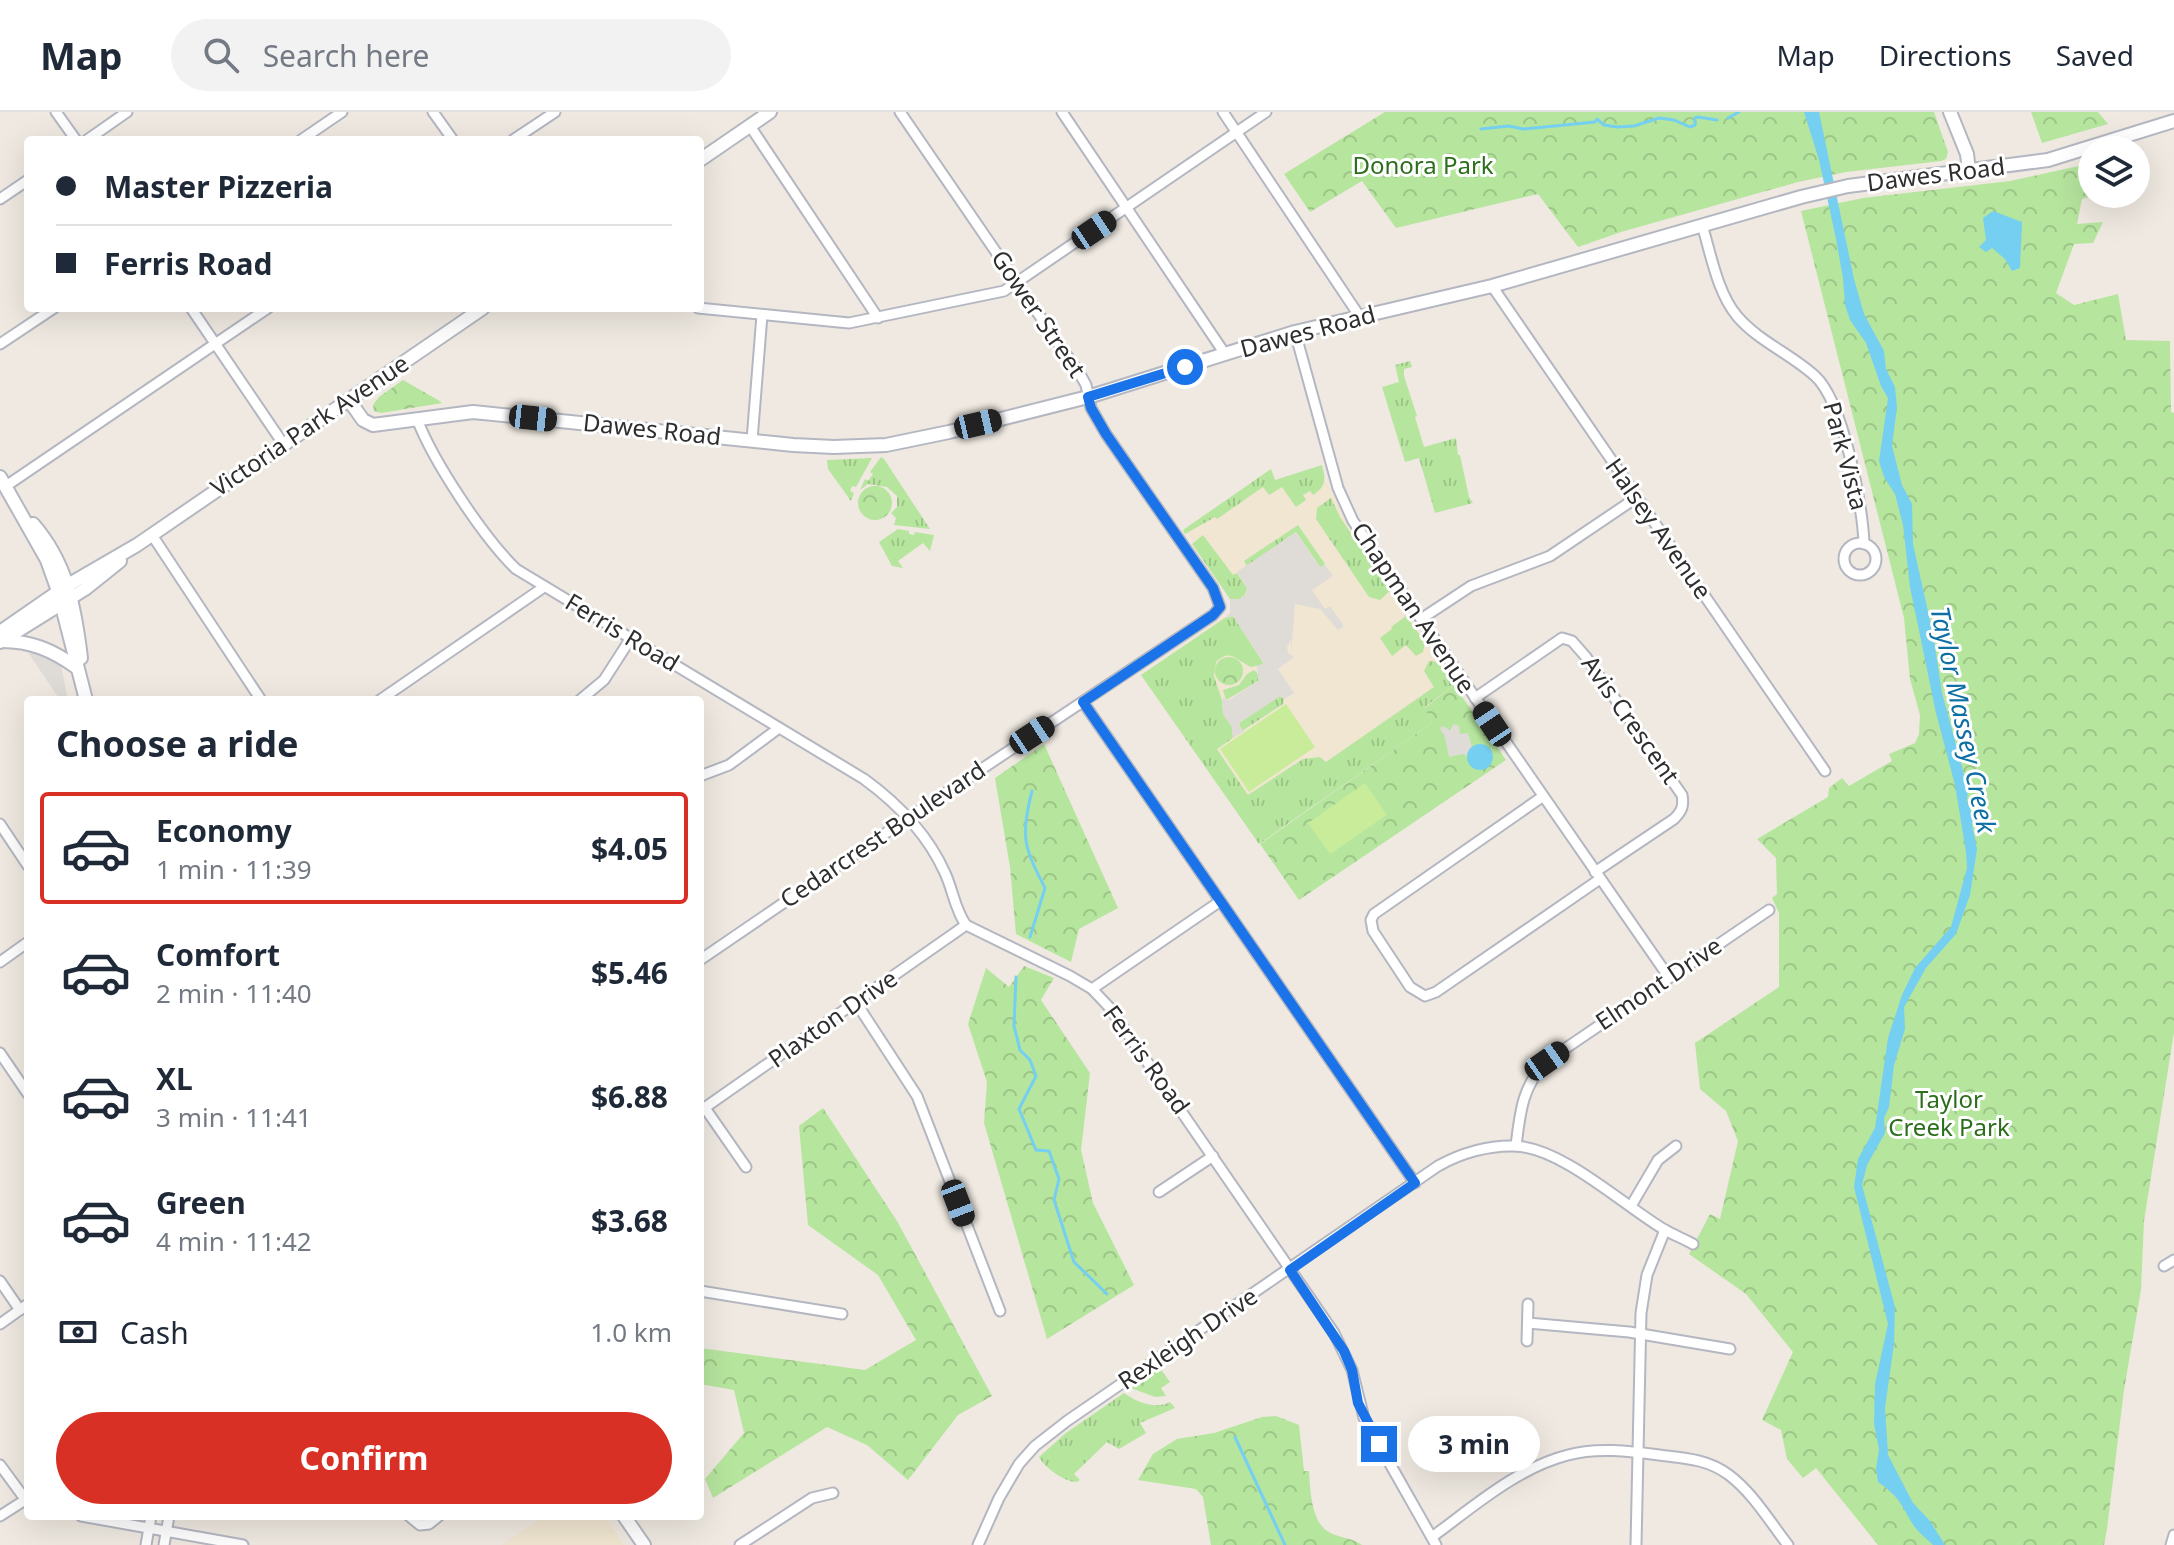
<!DOCTYPE html>
<html lang="en">
<head>
<meta charset="utf-8">
<style>
	:root { --surface:#fff; --page:#f2f2f3; --text:#1f2937; --muted:#747a83; --line:#e0e1e3; --accent:#d93025 }
	body { margin:0; font-family:"Noto Sans",sans-serif; background:var(--page); color:var(--text); height:100vh; display:flex; flex-direction:column; font-size:30px; white-space:nowrap }
	* { box-sizing:border-box; margin:0 }
	p { font-size:26px; color:var(--muted) }
	.icon { flex:none; width:44px; height:44px; fill:none; stroke:currentColor; stroke-width:2; stroke-linecap:round; stroke-linejoin:round }
	.map { position:relative; flex:1; overflow:hidden }
	.side { position:absolute; left:24px; top:584px; width:680px; height:824px; display:flex; flex-direction:column; background:var(--surface); border-radius:8px; box-shadow:0 8px 32px #0002 }
	.side>* { flex:none }
	.banner { position:absolute; left:24px; top:24px; width:680px; height:176px; border-radius:8px; box-shadow:0 8px 32px #0002; display:grid; align-content:center; height:176px; padding:0 32px; background:var(--surface) }
	.fabs { position:absolute; left:2078px; top:24px; display:grid; gap:16px }
	.fabs a { display:grid; place-items:center; width:72px; height:72px; border-radius:50%; background:var(--surface); box-shadow:0 8px 32px #0002; font-size:40px }
	.end { position:absolute; width:36px; height:36px; margin:-18px; border:10px solid #1a73e8; background:#fff; box-shadow:0 0 0 4px #fff }
	.from { border-radius:50% }
	.bubble { position:absolute; height:56px; border-radius:28px; background:var(--surface); box-shadow:0 8px 32px #0002; font-size:26px; font-weight:700; line-height:56px; text-align:center }
	.car { position:absolute; width:24px; height:48px; margin:-24px -12px; border-radius:10px; box-shadow:0 0 6px 2px #0007; background:linear-gradient(#222 24%,#8ab4d8 0 40%,#222 0 76%,#8ab4d8 0 86%,#222 0) }
	.banner b { display:flex; align-items:center; gap:28px; height:76px; font-size:30px }
	.banner b+b { border-top:2px solid var(--line) }
	.banner i { width:20px; height:20px; background:var(--text) }
	ul { padding:0; list-style:none }
	li { display:flex; align-items:center; gap:24px; height:112px; margin:0 16px 12px; padding:0 16px; border:4px solid transparent; border-radius:8px }
	li div { flex:1 }
	li b { display:block; font-size:30px }
	li em { font-style:normal; font-weight:700 }
	li.active { border-color:var(--accent) }
	li>.icon { width:72px; height:72px; stroke-width:1.5 }
	h2 { padding:0 32px; font-size:36px; line-height:96px }
	.pay { display:flex; align-items:center; gap:20px; height:88px; padding:0 32px; font-size:30px }
	.pay p { margin-inline-start:auto }
	.action { display:flex; gap:16px; margin-top:auto; padding:16px 32px }
	.action a { flex:1; height:92px; border-radius:48px; background:var(--accent); color:#fff; font-size:32px; font-weight:700; line-height:92px; text-align:center }
	header { display:flex; align-items:center; gap:48px; box-sizing:border-box; height:112px; padding:0 40px; background:var(--surface); border-bottom:2px solid var(--line) }
	header strong { font-size:38px }
	nav { display:flex; gap:44px; margin-inline-start:auto; font-size:28px }
	.search { width:560px; height:72px; background:var(--page); display:flex; align-items:center; gap:20px; box-sizing:border-box; padding:0 28px; border-radius:44px; color:var(--muted); font-size:30px }
	.map>svg:first-child { display:block }
</style>
</head>
<body>
<header>
<strong>Map</strong>
<div class="search"><svg class="icon" aria-label="search" viewBox="0 0 24 24"><circle cx="10" cy="10" r="6"/><path d="M15 15l6 6"/></svg>Search here</div>
<nav><a>Map</a><a>Directions</a><a>Saved</a></nav>
</header>
<div class="map">
<svg width="2174" height="1433" viewBox="0 0 2174 1433">
	<defs>
		<pattern id="grass-tufts" width="24" height="20" patternUnits="userSpaceOnUse" patternTransform="scale(2)"><rect width="24" height="20" fill="#b6e59e"/><path d="M3 7l-1-3M5 7V3M7 7l1-3M15 17l-1-3M17 17v-4M19 17l1-3" fill="none" stroke="#9dc588"/></pattern>
		<pattern id="forest-crowns" width="20" height="18" patternUnits="userSpaceOnUse" patternTransform="scale(2)"><rect width="20" height="18" fill="#b6e59e"/><path d="M2 6a3 3 0 1 1 6 0M12 15a3 3 0 1 1 6 0" fill="none" stroke="#9dc588"/></pattern>
	</defs>
	<rect width="100%" height="100%" fill="#efe9e1"/>
	<!-- education -->
	<g fill="#f0e6d1">
		<path d="M1271,357L1275,370L1320,357L1351,420L1454,573L1259,732L1141,563L1237,496L1185,417Z"/>
		<path d="M544,1404H605L624,1433H502Z"/>
	</g>
	<!-- grass -->
	<g fill="url(#grass-tufts)">
		<path d="M1410,249L1412,255L1404,257V264L1417,304L1415,305L1424,335L1456,326L1458,343H1460L1469,385L1473,391L1435,401L1419,346L1405,350L1382,275L1399,270L1395,253Z"/>
		<path d="M881,345L884,347L930,417L894,413L896,406L891,401L897,395V384L887,375L868,372L860,378L865,367L868,369L873,362L870,360Z"/>
		<path d="M872,346L856,375L852,374L850,379L854,381L851,389L828,357L827,348Z"/>
		<path d="M1322,353C1326,368 1326,374 1313,383L1310,379L1303,383L1306,388L1296,395L1282,375L1269,383L1263,375L1217,407L1215,405L1185,422L1183,418L1271,357L1275,368Z"/>
		<path d="M1331,386L1340,405L1390,479L1380,488L1369,485L1316,407L1317,396Z"/>
		<path d="M1298,413L1325,452L1321,456L1296,420L1247,454L1244,449Z"/>
		<path d="M898,417L909,419V422L914,423L915,420L934,423L930,439L923,431L898,449L903,456L892,454L879,430Z"/>
		<path d="M1203,423L1233,463L1237,461L1247,476L1245,483L1239,487H1230L1192,432Z"/>
		<path d="M1233,504L1264,552L1251,555C1236,548 1231,536 1216,550L1214,564L1222,588L1223,602L1232,615L1233,626L1217,637L1248,683L1303,647L1320,645L1326,650L1434,575L1424,559L1429,549L1438,550L1454,573L1425,595L1432,611L1259,732L1141,563L1225,506Z"/>
		<path d="M1406,504L1425,530L1423,540L1416,544L1406,533L1392,544L1380,526L1392,517L1391,515Z"/>
		<path d="M1254,558L1258,562V569L1226,588L1223,578L1239,573L1247,562Z"/>
		<path d="M1280,584L1284,587L1283,592L1242,619L1239,611Z"/>
		<path d="M1160,1256L1170,1270L1161,1276L1166,1284L1155,1285L1131,1276Z"/>
		<path d="M1124,1281C1136,1290 1156,1298 1170,1290L1175,1296L1140,1311L1146,1321L1119,1337L1107,1330L1074,1362L1080,1368L1077,1370C1065,1370 1045,1356 1039,1345L1066,1321Z"/>
	</g>
	<!-- forest -->
	<g fill="url(#forest-crowns)">
		<path d="M1385,0H1934L1948,40L1946,47L1941,49L1846,60L1798,70L1621,120L1578,135L1538,82L1396,116L1362,69L1310,100L1284,62Z"/>
		<path d="M2031,0H2098L2108,12L2042,31Z"/>
		<path d="M2092,51V82H2101L2082,87L2077,112L2103,110L2093,131L2074,132L2056,181L2074,193L2118,182L2126,228L2170,229L2171,300L2174,301V920L2144,1109L2141,1178L2124,1278L2107,1417L2104,1433H1878L1816,1356L1803,1366L1787,1347L1781,1318L1762,1308L1793,1240L1746,1182L1689,1142L1710,1102L1720,1107L1738,1029L1726,999L1700,977L1695,931L1779,875V801L1772,786L1777,782L1776,746L1757,727L1828,685L1829,676L1842,666L1849,674L1892,649L1889,642L1915,631L1919,622L1920,603L1910,567L1904,506L1801,99L1863,86L2010,69Z"/>
		<path d="M403,268L438,288L442,291L381,301L374,299L373,293L379,285Z"/>
		<circle cx="875" cy="391" r="17"/>
		<circle cx="1229" cy="559" r="14"/>
		<path d="M1454,573L1506,648L1299,788L1260,732L1432,611L1425,596Z"/>
		<path d="M1044,632L1118,796L1079,817L1071,850L1016,822L1010,755L995,666Z"/>
		<path d="M1024,854L1054,866L1041,888L1090,961L1081,1038L1093,1091L1134,1173L1047,1227L984,1011L987,970L968,912L986,856L1009,875Z"/>
		<path d="M823,996L897,1109L992,1284L958,1303L908,1368L867,1333L827,1315L713,1386L705,1367L744,1321L734,1278L700,1272V1236L865,1258L916,1228L878,1163L808,1113L799,1014Z"/>
		<path d="M1276,1304L1299,1313L1304,1359H1309C1310,1376 1311,1408 1327,1419C1337,1426 1352,1425 1362,1433H1211L1203,1385L1196,1377L1138,1368L1153,1342L1177,1327L1214,1321L1262,1305Z"/>
	</g>
	<!-- pitch -->
	<g fill="#c9ec9a">
		<path d="M1286,592L1315,635L1249,680L1220,637Z"/>
		<path d="M1365,671L1387,703L1330,742L1308,711Z"/>
	</g>
	<!-- plaza -->
	<g fill="#dfdcd8">
		<path d="M1296,420L1320,455L1325,453L1333,464L1312,478L1325,497L1330,494L1344,514L1338,518L1320,497L1295,492L1291,542V528L1287,535L1288,541L1294,545L1278,557L1294,581L1284,587L1280,584L1239,611L1240,616L1245,619L1233,626L1232,615L1223,602L1222,588L1224,586L1229,588L1258,569L1257,554L1264,551L1233,504L1225,506L1230,501V487H1239L1246,483L1247,476L1237,460Z"/>
		<path d="M25,536L54,544L61,553L68,588H60Z"/>
		<path d="M1454,612L1459,614L1460,622L1468,621L1472,635L1467,644L1463,642L1449,645L1445,626L1440,616L1443,614L1450,618Z"/>
	</g>
	<!-- water -->
	<g fill="#75cff0">
		<path d="M1804,0H1819L1854,167L1864,202L1884,239L1886,257L1895,275L1897,295L1892,334L1902,373L1912,392L1913,432L1933,522L1942,581L1968,677L1967,689L1973,704L1972,713L1977,737L1970,783L1956,822L1926,856L1904,895L1905,917L1894,953L1889,995L1884,1006L1885,1021L1867,1053L1862,1073L1895,1195L1894,1232L1885,1296L1888,1343L1913,1391L1930,1409L1945,1433H1933C1927,1427 1919,1421 1914,1414C1900,1392 1902,1387 1878,1370L1876,1357L1879,1337L1874,1312L1875,1272L1888,1212L1854,1075L1858,1047L1875,1016L1888,926L1902,883L1915,856L1951,815L1967,756L1966,740L1955,673L1936,601L1910,475L1903,413L1895,382L1884,365L1879,349L1888,286L1881,274L1866,231L1850,208L1845,193L1843,166L1836,127L1819,48Z"/>
		<path d="M1993,99L2022,110L2020,156L2012,159L2005,147L1992,136L1986,140L1979,135L1986,128L1983,106Z"/>
		<circle cx="1480" cy="645" r="13"/>
	</g>
	<g fill="none" stroke-linecap="round" stroke-linejoin="round">
		<!-- stream -->
		<g stroke="#75cff0" stroke-width="3">
			<path d="M1728,6L1739,0"/>
			<path d="M1481,17L1509,14L1523,17L1595,10L1597,7L1604,13L1617,15L1634,14L1659,6L1674,8L1690,15L1695,13V6L1698,5L1717,8"/>
			<path d="M1030,825L1045,776C1024,735 1020,725 1032,679"/>
			<path d="M1016,865L1014,914L1020,938L1030,948L1036,964L1019,997L1036,1038L1049,1039L1059,1067L1054,1088L1074,1150L1107,1182"/>
			<path d="M1235,1325L1285,1433"/>
		</g>
		<defs>
			<g id="street">
				<path d="M56,0L76,28"/>
				<path d="M433,0L453,28"/>
				<path d="M1062,0L1225,242"/>
				<path d="M1223,0L1360,205"/>
				<path d="M750,14L878,206"/>
				<path d="M87,28L127,0"/>
				<path d="M301,28L342,0"/>
				<path d="M513,28L555,0"/>
				<path d="M0,87L28,68"/>
				<path d="M1702,113C1711,142 1717,180 1737,204C1758,229 1791,242 1815,264C1843,289 1863,394 1864,432"/>
				<path d="M1492,174L1825,659"/>
				<path d="M191,196L284,333"/>
				<path d="M698,196L849,211L1004,179L1266,0"/>
				<path d="M1295,220L1338,376L1353,409L1668,864"/>
				<path d="M0,232L54,196"/>
				<path d="M417,307C433,349 483,425 516,457L864,667C897,691 928,723 945,761C953,778 955,798 966,813L1070,864L1092,877L1110,896L1334,1221L1352,1258L1364,1306L1436,1433"/>
				<path d="M752,328L762,203"/>
				<path d="M6,374L268,196"/>
				<path d="M152,423L261,588"/>
				<circle cx="1860" cy="447" r="16"/>
				<path d="M1421,507L1471,474L1550,444L1636,386"/>
				<path d="M1475,586L1562,526L1572,529L1586,545L1682,683C1684,694 1682,699 1674,707L1595,760"/>
				<path d="M380,588L544,475"/>
				<path d="M580,588L604,568L631,526"/>
				<path d="M1083,590L1415,1071"/>
				<path d="M700,664L729,653L779,616"/>
				<path d="M1542,685L1374,802L1371,808L1373,819L1410,875L1425,884L1436,880L1600,767"/>
				<path d="M0,712L28,754"/>
				<path d="M700,848L899,712L1213,503L1220,495L1213,476L1106,322L1091,296L1086,273L1081,264L900,0"/>
				<path d="M0,850L28,830"/>
				<path d="M1092,877L1219,790"/>
				<path d="M857,892L917,984L1000,1199"/>
				<path d="M0,941L28,982"/>
				<path d="M705,996L746,1055"/>
				<path d="M700,999L966,813"/>
				<path d="M1516,1034C1520,1001 1522,974 1547,949L1769,798"/>
				<path d="M1159,1080L1213,1044"/>
				<path d="M1631,1094L1658,1048L1676,1034"/>
				<path d="M2164,1154L2174,1148"/>
				<path d="M0,1169L20,1198"/>
				<path d="M700,1179L842,1202"/>
				<path d="M1528,1211L1629,1220L1730,1237"/>
				<path d="M0,1212L28,1192"/>
				<path d="M1527,1229L1528,1192"/>
				<path d="M0,1353L28,1391"/>
				<path d="M0,1404L25,1388"/>
				<path d="M81,1404L243,1433"/>
				<path d="M409,1404L420,1413L429,1412L439,1404"/>
				<path d="M1432,1425C1473,1395 1517,1356 1568,1343C1596,1335 1630,1339 1659,1343C1684,1346 1708,1347 1729,1363C1753,1381 1770,1410 1788,1433"/>
				<path d="M146,1433L151,1404"/>
				<path d="M164,1433L169,1404"/>
				<path d="M740,1433L812,1386L833,1381"/>
				<path d="M978,1433L999,1386L1019,1352L1035,1334L1067,1309L1438,1054C1461,1041 1489,1033 1515,1034C1563,1036 1624,1094 1665,1118C1674,1123 1684,1127 1693,1132"/>
				<path d="M1636,1433L1641,1201L1647,1163L1665,1118"/>
				<path d="M2171,1433L2174,1423"/>
			</g>
			<g id="secondary">
				<path d="M1950,0L1967,42L1969,59"/>
				<path d="M700,48L770,0"/>
				<path d="M349,288L363,308L373,313L473,300L793,333L834,335L886,333L949,320L1088,285L1295,220L1492,174L1801,85L1848,74L2048,48L2174,9"/>
				<path d="M0,365L47,448L58,479L86,588"/>
				<path d="M33,412C67,451 75,496 81,546"/>
				<path d="M0,520L68,473L137,433L483,196"/>
				<path d="M2,529C31,529 52,538 76,555"/>
				<path d="M0,530L85,477L120,449"/>
				<path d="M624,1404L644,1433"/>
			</g>
		</defs>
		<!-- street casing -->
		<use href="#street" stroke="#b4b7c1" stroke-width="13"/>
		<!-- secondary casing -->
		<use href="#secondary" stroke="#b4b7c1" stroke-width="16"/>
		<!-- street -->
		<use href="#street" stroke="#fff" stroke-width="9"/>
		<!-- secondary -->
		<use href="#secondary" stroke="#fff" stroke-width="12"/>
	</g>
	<g fill="none" stroke-linecap="round" stroke-linejoin="round">
		<!-- route -->
		<path stroke="#1a73e8" stroke-width="10" d="M1185,255L1088,285L1091,296L1106,322L1213,476L1220,495L1213,503L1083,590L1415,1071L1290,1158L1344,1239L1352,1258L1358,1291L1379,1332"/>
	</g>
	<g text-anchor="middle" stroke-width="6" stroke-linejoin="round" paint-order="stroke">
		<!-- park labels -->
		<g font-size="24" fill="#2c6e1b" stroke="#fff">
			<text x="1423" y="62">Donora Park</text>
			<text x="1949" y="996">Taylor<tspan x="1949" dy="28">Creek Park</tspan></text>
		</g>
		<!-- street labels -->
		<g font-size="24" fill="#2e2e2e" stroke="#fff">
			<text transform="translate(1936 63) rotate(-7)" y="8">Dawes Road</text>
			<text transform="translate(1038 202) rotate(56)" y="8">Gower Street</text>
			<text transform="translate(1308 220) rotate(-15)" y="8">Dawes Road</text>
			<text transform="translate(310 314) rotate(-34)" y="8">Victoria Park Avenue</text>
			<text transform="translate(652 318) rotate(6)" y="8">Dawes Road</text>
			<text transform="translate(1845 344) rotate(75)" y="8">Park Vista</text>
			<text transform="translate(1658 417) rotate(55)" y="8">Halsey Avenue</text>
			<text transform="translate(1413 496) rotate(56)" y="8">Chapman Avenue</text>
			<text transform="translate(622 521) rotate(31)" y="8">Ferris Road</text>
			<text transform="translate(1630 608) rotate(55)" y="8">Avis Crescent</text>
			<text transform="translate(883 723) rotate(-34)" y="8">Cedarcrest Boulevard</text>
			<text transform="translate(1659 872) rotate(-34)" y="8">Elmont Drive</text>
			<text transform="translate(833 907) rotate(-35)" y="8">Plaxton Drive</text>
			<text transform="translate(1146 948) rotate(54)" y="8">Ferris Road</text>
			<text transform="translate(1188 1227) rotate(-34)" y="8">Rexleigh Drive</text>
		</g>
		<!-- water labels -->
		<g font-size="26" font-style="italic" fill="#0d6fa3" stroke="#fff">
			<text transform="translate(1963 608) rotate(78)" y="9">Taylor Massey Creek</text>
		</g>
	</g>
</svg>
<div class="fabs">
<a><svg class="icon" aria-label="layers" viewBox="0 0 24 24"><path d="M12 4l9 5-9 5-9-5zM3 14l9 5 9-5"/></svg></a>
</div>
<i class="end from" style="left:1185px;top:255px"></i>
<i class="end" style="left:1379px;top:1332px"></i>
<div class="bubble" style="left:1408px;top:1304px;width:132px">3 min</div>
<i class="car" style="left:1094px;top:118px;rotate:56deg"></i>
<i class="car" style="left:533px;top:306px;rotate:96deg"></i>
<i class="car" style="left:978px;top:312px;rotate:77deg"></i>
<i class="car" style="left:1492px;top:612px;rotate:326deg"></i>
<i class="car" style="left:1032px;top:623px;rotate:57deg"></i>
<i class="car" style="left:1547px;top:949px;rotate:55deg"></i>
<i class="car" style="left:958px;top:1091px;rotate:159deg"></i>
<div class="banner">
<b><i class="from"></i>Master Pizzeria</b>
<b><i></i>Ferris Road</b>
</div>
<section class="side">
<h2>Choose a ride</h2>
<ul>
<li class="active"><svg class="icon" aria-label="car" viewBox="0 0 24 24"><path d="M5 17H2v-5l4-1 3-4h7l3 4 3 1v5h-3M9 17h6M6 11h13"/><circle cx="7" cy="17" r="2"/><circle cx="17" cy="17" r="2"/></svg><div><b>Economy</b><p>1 min · 11:39</p></div><em>$4.05</em></li>
<li><svg class="icon" aria-label="car" viewBox="0 0 24 24"><path d="M5 17H2v-5l4-1 3-4h7l3 4 3 1v5h-3M9 17h6M6 11h13"/><circle cx="7" cy="17" r="2"/><circle cx="17" cy="17" r="2"/></svg><div><b>Comfort</b><p>2 min · 11:40</p></div><em>$5.46</em></li>
<li><svg class="icon" aria-label="car" viewBox="0 0 24 24"><path d="M5 17H2v-5l4-1 3-4h7l3 4 3 1v5h-3M9 17h6M6 11h13"/><circle cx="7" cy="17" r="2"/><circle cx="17" cy="17" r="2"/></svg><div><b>XL</b><p>3 min · 11:41</p></div><em>$6.88</em></li>
<li><svg class="icon" aria-label="car" viewBox="0 0 24 24"><path d="M5 17H2v-5l4-1 3-4h7l3 4 3 1v5h-3M9 17h6M6 11h13"/><circle cx="7" cy="17" r="2"/><circle cx="17" cy="17" r="2"/></svg><div><b>Green</b><p>4 min · 11:42</p></div><em>$3.68</em></li>
</ul>
<div class="pay"><svg class="icon" aria-label="cash" viewBox="0 0 24 24"><path d="M3 7h18v10H3z"/><circle cx="12" cy="12" r="2"/></svg>Cash<p>1.0 km</p></div>
<div class="action"><a>Confirm</a></div>
</section>
</div>
</body>
</html>
